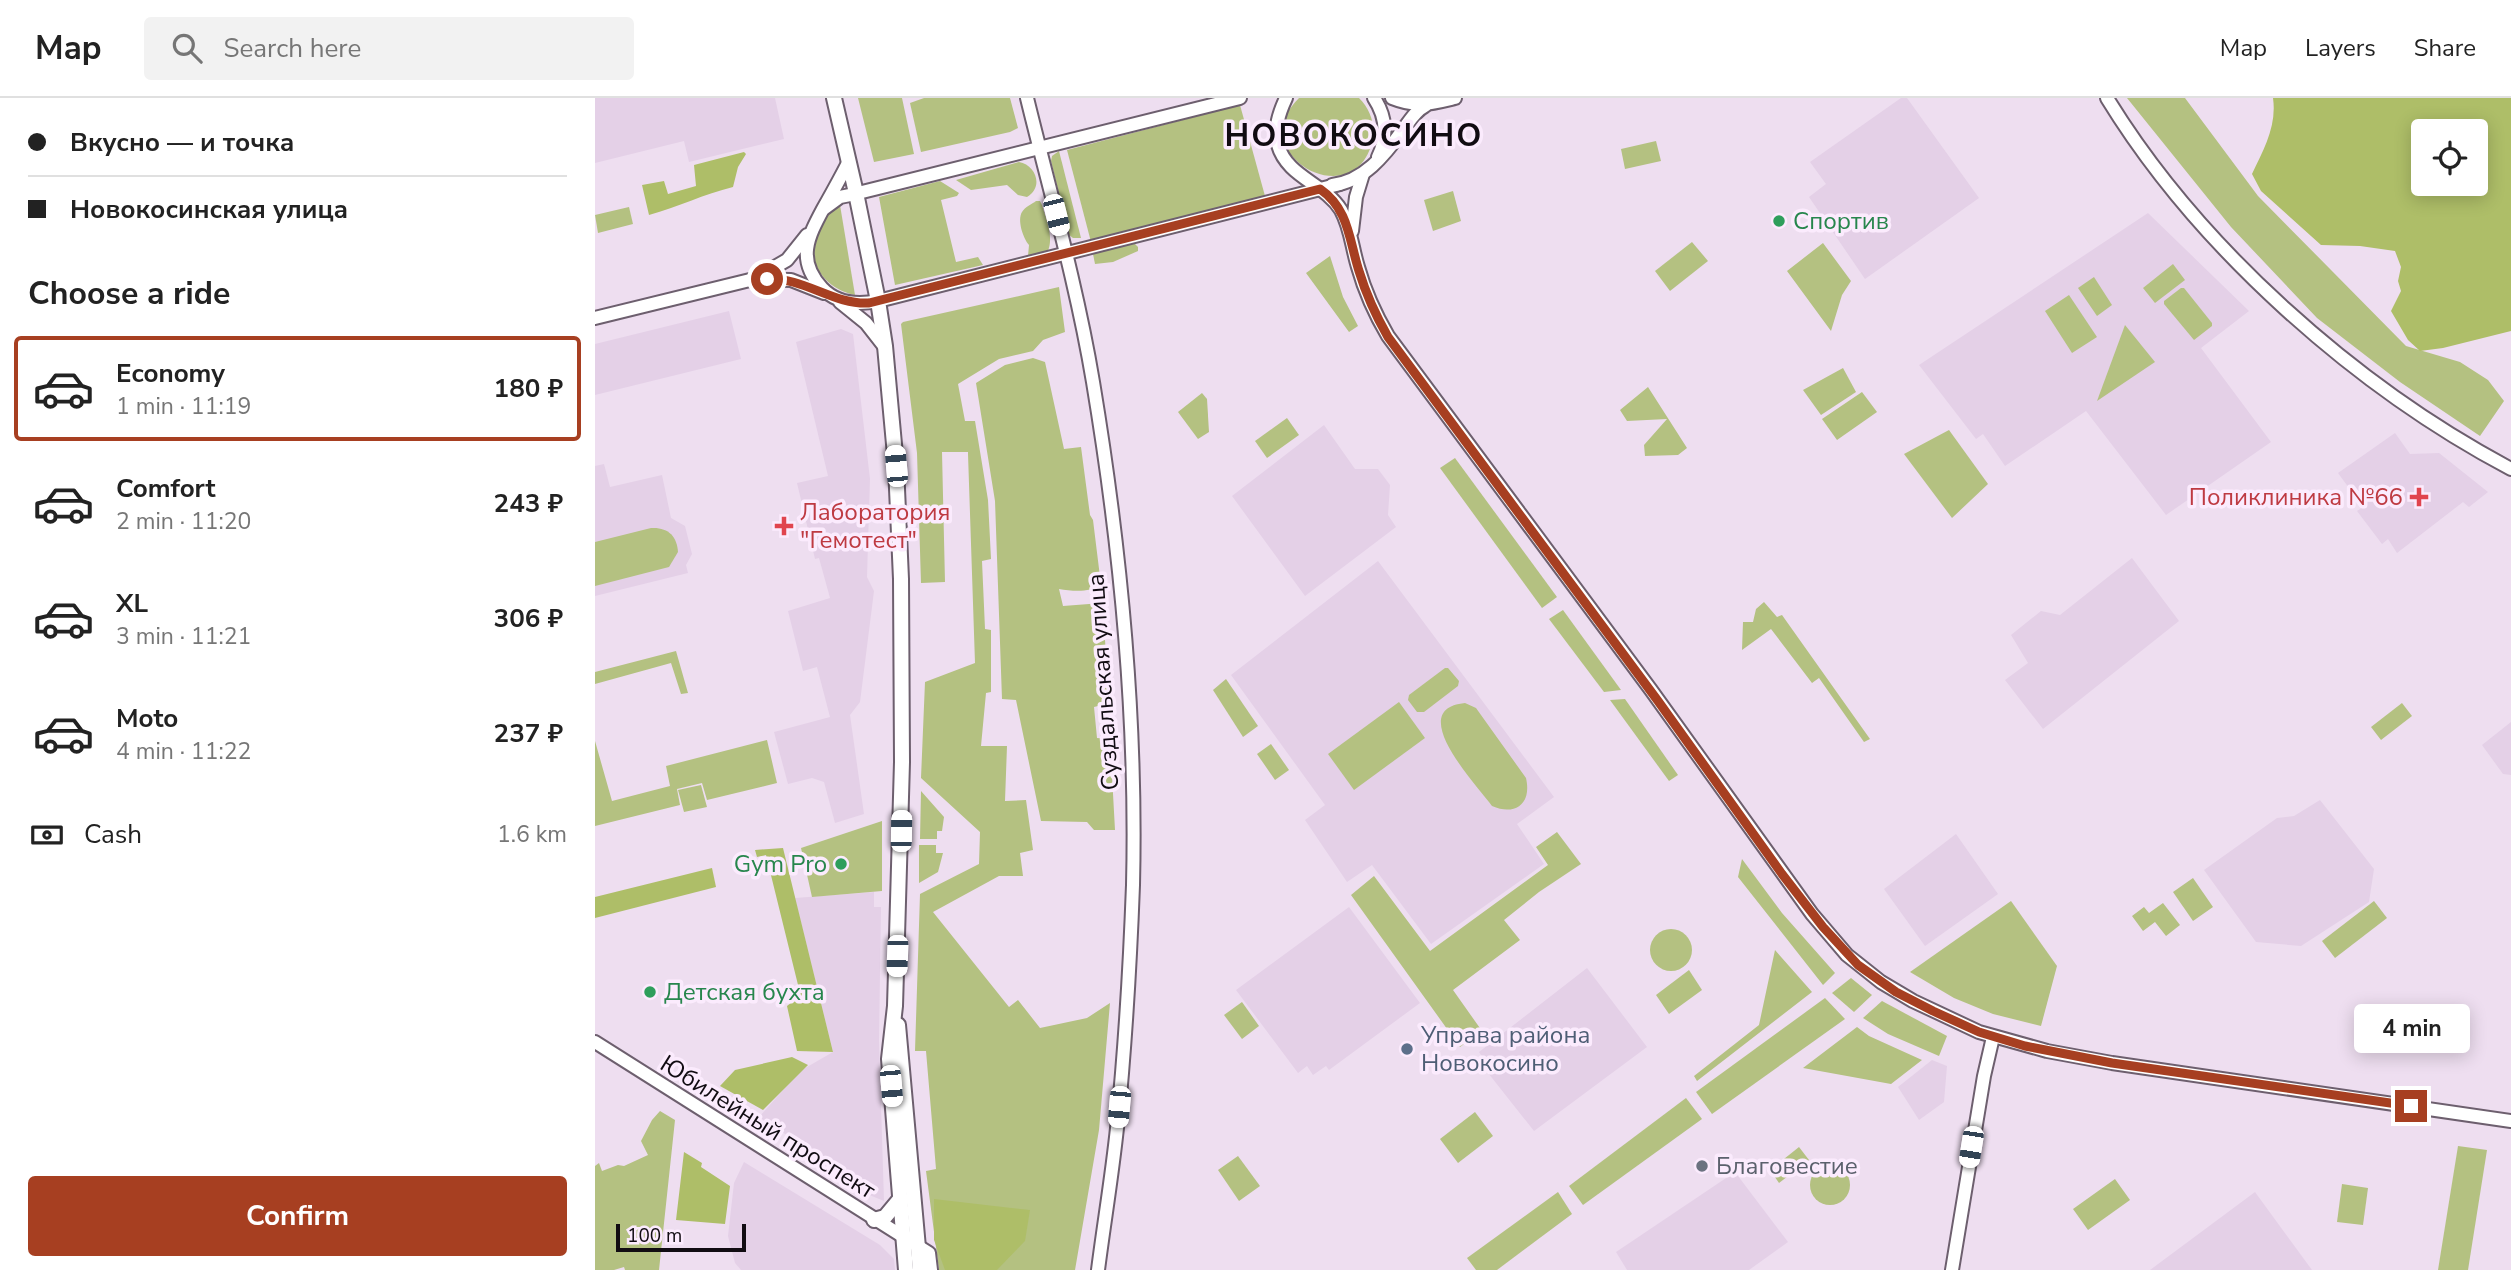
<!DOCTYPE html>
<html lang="en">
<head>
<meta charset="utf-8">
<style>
	:root { --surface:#fff; --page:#f2f2f2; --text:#222; --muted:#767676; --line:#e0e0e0; --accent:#a73f21 }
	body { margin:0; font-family:"Nunito Sans",sans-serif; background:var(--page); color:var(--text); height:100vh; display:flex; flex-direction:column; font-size:26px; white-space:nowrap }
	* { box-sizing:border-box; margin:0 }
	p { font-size:23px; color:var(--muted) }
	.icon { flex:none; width:38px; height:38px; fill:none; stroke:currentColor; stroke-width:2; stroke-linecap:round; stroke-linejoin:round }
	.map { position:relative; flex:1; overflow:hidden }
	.sheet { display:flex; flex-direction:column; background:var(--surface); width:595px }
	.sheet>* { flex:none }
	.banner { display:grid; align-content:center; height:154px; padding:0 28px; background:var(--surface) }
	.controls { position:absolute; left:1816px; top:21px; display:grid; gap:14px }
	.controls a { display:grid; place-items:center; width:77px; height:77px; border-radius:7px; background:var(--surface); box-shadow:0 4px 18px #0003; font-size:35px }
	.scale { position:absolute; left:21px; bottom:18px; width:130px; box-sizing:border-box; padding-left:7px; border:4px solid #110c12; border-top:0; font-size:19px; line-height:24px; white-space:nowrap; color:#110c12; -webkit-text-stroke:5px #fbebfd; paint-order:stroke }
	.end { position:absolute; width:32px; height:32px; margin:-16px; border:9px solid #a73f21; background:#fff; box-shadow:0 0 0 4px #fff }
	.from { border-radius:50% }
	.bubble { position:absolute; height:49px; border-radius:7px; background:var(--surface); box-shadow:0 4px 18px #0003; font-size:23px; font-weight:700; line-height:49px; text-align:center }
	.car { position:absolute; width:21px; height:42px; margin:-21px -10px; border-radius:9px; box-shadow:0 0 5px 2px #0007; background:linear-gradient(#fff 24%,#345 0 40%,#fff 0 76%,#345 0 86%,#fff 0) }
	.banner b { display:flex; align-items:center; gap:24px; height:66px; font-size:26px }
	.banner b+b { border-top:2px solid var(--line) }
	.banner i { width:18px; height:18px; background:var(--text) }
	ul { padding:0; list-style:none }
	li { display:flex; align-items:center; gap:21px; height:105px; margin:0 14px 10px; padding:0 14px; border:4px solid transparent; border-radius:7px }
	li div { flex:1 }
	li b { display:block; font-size:26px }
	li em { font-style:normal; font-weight:700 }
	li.current { border-color:var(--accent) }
	li>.icon { width:63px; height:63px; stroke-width:1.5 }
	h2 { padding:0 28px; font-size:32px; line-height:84px }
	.pay { display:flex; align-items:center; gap:18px; height:77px; padding:0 28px; font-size:26px }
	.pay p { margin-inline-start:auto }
	.button { display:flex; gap:14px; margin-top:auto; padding:14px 28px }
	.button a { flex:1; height:80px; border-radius:7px; background:var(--accent); color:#fff; font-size:28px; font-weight:700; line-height:80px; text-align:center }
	header { display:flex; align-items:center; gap:42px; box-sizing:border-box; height:98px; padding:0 35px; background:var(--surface); border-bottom:2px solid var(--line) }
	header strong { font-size:33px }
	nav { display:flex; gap:38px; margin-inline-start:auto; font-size:24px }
	.search { width:490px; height:63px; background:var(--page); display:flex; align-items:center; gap:18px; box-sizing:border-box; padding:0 24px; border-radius:7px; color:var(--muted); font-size:26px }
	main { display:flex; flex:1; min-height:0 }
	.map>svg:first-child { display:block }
</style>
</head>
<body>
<header>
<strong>Map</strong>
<div class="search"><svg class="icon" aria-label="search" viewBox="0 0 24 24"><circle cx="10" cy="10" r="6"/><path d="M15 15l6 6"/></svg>Search here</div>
<nav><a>Map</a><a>Layers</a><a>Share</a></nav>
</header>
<main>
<section class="sheet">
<div class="banner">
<b><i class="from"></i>Вкусно — и точка</b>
<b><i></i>Новокосинская улица</b>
</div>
<h2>Choose a ride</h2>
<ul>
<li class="current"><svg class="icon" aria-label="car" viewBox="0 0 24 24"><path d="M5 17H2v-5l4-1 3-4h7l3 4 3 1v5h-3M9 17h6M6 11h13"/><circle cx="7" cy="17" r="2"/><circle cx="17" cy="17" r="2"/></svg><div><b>Economy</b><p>1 min · 11:19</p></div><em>180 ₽</em></li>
<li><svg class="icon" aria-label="car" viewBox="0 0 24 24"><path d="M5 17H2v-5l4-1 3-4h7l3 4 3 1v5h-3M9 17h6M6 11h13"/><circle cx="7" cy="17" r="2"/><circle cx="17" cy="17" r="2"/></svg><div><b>Comfort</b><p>2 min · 11:20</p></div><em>243 ₽</em></li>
<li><svg class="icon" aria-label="car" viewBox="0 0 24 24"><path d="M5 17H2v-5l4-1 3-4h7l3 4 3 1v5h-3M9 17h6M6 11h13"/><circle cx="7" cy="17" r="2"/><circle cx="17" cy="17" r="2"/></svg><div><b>XL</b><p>3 min · 11:21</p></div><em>306 ₽</em></li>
<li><svg class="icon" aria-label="car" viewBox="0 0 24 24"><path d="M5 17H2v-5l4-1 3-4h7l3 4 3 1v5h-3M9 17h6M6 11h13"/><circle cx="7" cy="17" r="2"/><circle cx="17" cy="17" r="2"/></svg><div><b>Moto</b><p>4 min · 11:22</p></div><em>237 ₽</em></li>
</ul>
<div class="pay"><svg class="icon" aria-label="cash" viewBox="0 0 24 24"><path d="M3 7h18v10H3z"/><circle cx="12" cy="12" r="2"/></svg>Cash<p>1.6 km</p></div>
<div class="button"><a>Confirm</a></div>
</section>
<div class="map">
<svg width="1916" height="1172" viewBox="0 0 1916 1172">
	<rect width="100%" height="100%" fill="#eedef0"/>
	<!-- built -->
	<g fill="#e4d0e7">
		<path d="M0,0H180L189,41L94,64L89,43L0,65Z"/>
		<path d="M1306,0H1312L1384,100L1270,181L1214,99L1231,86L1215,64Z"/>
		<path d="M1553,115L1654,213L1606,250L1676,344L1571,417L1491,313L1410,368L1388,336L1381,341L1324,267Z"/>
		<path d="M134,213L146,261L0,297V246Z"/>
		<path d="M246,231L258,236L275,381L272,479L279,493L265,604L255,617L269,716L240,725L229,684L217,680L193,686L179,634L235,619L222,569L208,573L193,513L235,500L224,460L220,461L202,385L233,378L201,244Z"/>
		<path d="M729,327L760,371H783L795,387L793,417L801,429L710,498L637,398Z"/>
		<path d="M1800,335L1815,356L1844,355L1893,394L1874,409L1868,404L1802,455L1793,441L1787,446L1762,413L1768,409L1743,375Z"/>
		<path d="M9,366L15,389L67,377L76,420L90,428L97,456L91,467L93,475L0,498V368Z"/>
		<path d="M1537,460L1584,523L1448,631L1410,582L1433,565L1416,537L1446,513L1465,517Z"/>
		<path d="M783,463L959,699L922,726L949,766L836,846L777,767L752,784L710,722L730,707L636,577Z"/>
		<path d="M1916,624V677L1908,676L1887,647Z"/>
		<path d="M1725,702L1779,771L1774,804L1706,848L1661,844L1609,772L1682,720L1699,718Z"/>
		<path d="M1361,736L1403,796L1330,848L1289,791Z"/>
		<path d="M279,794V809H286L284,943L289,1103L267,1094L265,1096L252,1087L255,1082L251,1079L252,1076L164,1019L205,973L238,954L200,800Z"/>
		<path d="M754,809L825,905L734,972L731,968L718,977L712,968L703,975L641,892Z"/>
		<path d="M992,870L1052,949L939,1033L886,966L890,963L884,954Z"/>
		<path d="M1337,962L1352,968L1349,1004L1324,1022L1303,989Z"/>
		<path d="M149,1064L285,1147L299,1161L300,1172H146L140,1165L133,1138L139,1085Z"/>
		<path d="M1140,1074L1193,1144L1154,1172H1032L1021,1154Z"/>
		<path d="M1660,1094L1717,1172H1555Z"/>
	</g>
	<!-- green -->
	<g fill="#b4c181">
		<path d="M263,0H307L319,56L279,64Z"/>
		<path d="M329,0H415L423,30L415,34L326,54L315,5Z"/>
		<path d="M704,0H764C776,12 781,28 777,44C759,118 647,56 704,0Z"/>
		<path d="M1532,0H1590L1663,98L1811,248L1865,264L1893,282L1909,303L1885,338L1805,284L1722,220L1636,129Z"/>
		<path d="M645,7L670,98L496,144L472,52Z"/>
		<path d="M1061,43L1066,63L1030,71L1026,51Z"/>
		<path d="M464,53L486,140H478L474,137L456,63L457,58Z"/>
		<path d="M424,64C441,67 449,89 432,99L423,97L412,87L376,92L361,82Z"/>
		<path d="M345,83L364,95L362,98L346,102L361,164L383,159L388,167L300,187L284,99Z"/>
		<path d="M858,93L866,123L838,133L829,102Z"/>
		<path d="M441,103H445L447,107C451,121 459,139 453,153L433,158L434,147C428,140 422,122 427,114C430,109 437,106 441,103Z"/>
		<path d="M245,107L260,197C212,187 202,132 245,107Z"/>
		<path d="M34,109L38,126L3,135L0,117Z"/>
		<path d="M1097,144L1113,163L1075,193L1060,173Z"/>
		<path d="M539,145L543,149V153L518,164L500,166L498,156Z"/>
		<path d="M1228,145L1256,183L1247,197L1236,233L1192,173Z"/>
		<path d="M735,158L748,199L763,228L754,234L711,175Z"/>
		<path d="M1578,166L1590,182L1560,205L1548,190Z"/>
		<path d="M1499,179L1517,207L1502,218L1483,190Z"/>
		<path d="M464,189L470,234L448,242L438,253L404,261L363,286L370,323H380L393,402L396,461L387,463L390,531L396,532V594L391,595L386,648H412L410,703L431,702L438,752L425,755L428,778H404L338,814L414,909L423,902L445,930L492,920L515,905L504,1032L480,1172H344L331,1073L341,1071L331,953H320L325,796L384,766L385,734L326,680L330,584L380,565L373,356V354H347L350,484L326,485L322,355L306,226L308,224Z"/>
		<path d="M1586,190H1589L1617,225V228L1599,242L1569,206V203Z"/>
		<path d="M1474,197L1502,239L1477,255L1450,213Z"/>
		<path d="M1530,227L1560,264L1502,303Z"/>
		<path d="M438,260L450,264L469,351L486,349L495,417L498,422L506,487C494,495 477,493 464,491L468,508L507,505L515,605L499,609L502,640L515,641L520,732H499L492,724L446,723L421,602L407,601L400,403L381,285L410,267Z"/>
		<path d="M1248,270L1261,294L1226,317L1208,292Z"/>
		<path d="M1053,289L1092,350L1083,357L1050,358L1049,347L1072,321L1032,323L1025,312Z"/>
		<path d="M1267,294L1282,314L1242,342L1227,321Z"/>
		<path d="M607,295L612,301L614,334L603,341L583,314Z"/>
		<path d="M692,320L704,337L672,360L660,343Z"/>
		<path d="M1354,332L1393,386L1357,420L1309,356Z"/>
		<path d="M860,360L962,499L947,510L845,370Z"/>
		<path d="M56,430C73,429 82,438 83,454L74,469L0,488V444Z"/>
		<path d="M1169,504L1182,519L1187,517L1275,641L1269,644L1224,580L1217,585L1176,531L1147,552L1148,524H1158L1161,511Z"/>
		<path d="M968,512L1026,592L1009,594L954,521Z"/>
		<path d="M81,553L93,595L86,596L76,565L0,586V574Z"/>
		<path d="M850,570H853L864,583L863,588L829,614H822L813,602L814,597Z"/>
		<path d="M631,581L663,628L648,639L618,592Z"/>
		<path d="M1030,601L1083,677L1074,683L1015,602Z"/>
		<path d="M804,604L830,640L759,692L733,656Z"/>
		<path d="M870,605L881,610L931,680C937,706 920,718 897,708C881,686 809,611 870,605Z"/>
		<path d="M1807,605L1817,618L1786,642L1776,629Z"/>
		<path d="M172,642L182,685L112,702L107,685L82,691L85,707L0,728V643L17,703L75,688L71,668Z"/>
		<path d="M676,646L694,672L680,682L662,656Z"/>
		<path d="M106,687L112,709L89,714L83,692Z"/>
		<path d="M326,693L349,719L347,733H342V741H325Z"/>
		<path d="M287,723V793L217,799L206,750Z"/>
		<path d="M962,734L986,766L944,794L909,822L925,842L858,892L887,933L865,949L756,797L779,778L835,853L953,767L941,749Z"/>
		<path d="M324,747H341V755H348L343,774L324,785Z"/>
		<path d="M1147,761L1187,815L1240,875L1228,887L1143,779Z"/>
		<path d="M1598,780L1618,809L1598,823L1578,794Z"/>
		<path d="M1416,803L1462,868L1446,928L1398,916L1359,900L1315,874Z"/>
		<path d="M1779,803L1792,820L1740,860L1727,843Z"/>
		<path d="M1568,805L1585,827L1571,838L1560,824L1548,833L1537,818L1549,809L1554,815Z"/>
		<circle cx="1076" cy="852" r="21"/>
		<path d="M1180,852L1217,894L1102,983L1099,978L1164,927Z"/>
		<path d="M1094,872L1107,892L1074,916L1061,897Z"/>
		<path d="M1256,880L1277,897L1259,914L1237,895Z"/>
		<path d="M1230,900L1250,921L1117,1016L1101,994Z"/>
		<path d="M1287,903L1352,938L1344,958L1293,936L1268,920Z"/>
		<path d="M647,904L664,928L647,941L629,917Z"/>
		<path d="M1262,929L1274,938L1327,962L1296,986L1208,970Z"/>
		<path d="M1091,1000L1107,1021L988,1107L974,1088Z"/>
		<path d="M65,1013L80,1022L64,1172H30L29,1169L19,1172H0V1068L4,1065L7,1073L23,1067L29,1068L53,1057L46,1043L57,1022Z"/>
		<path d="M880,1014L898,1038L863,1065L845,1041Z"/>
		<path d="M1863,1048L1892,1052L1873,1172H1843Z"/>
		<path d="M1204,1049L1214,1062L1184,1085L1175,1072Z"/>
		<path d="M643,1058L665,1088L644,1103L623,1072Z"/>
		<circle cx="1235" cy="1087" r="20"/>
		<path d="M1520,1081L1535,1102L1493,1132L1478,1111Z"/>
		<path d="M1747,1086L1773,1090L1768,1127L1742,1124Z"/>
		<path d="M963,1094L977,1116L902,1172H881L872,1160Z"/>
	</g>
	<!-- forest -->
	<g fill="#aebe68" fill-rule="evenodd">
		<path d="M1678,0H1916V233L1848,250L1825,253L1813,242L1796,213L1806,193L1803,183L1806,169L1800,153L1765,148L1726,147L1666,93L1657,76C1669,51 1682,28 1678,0ZM1829,33H1881V86H1829Z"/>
		<path d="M149,54L151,56L143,69L138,89C109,96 83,109 54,117L47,87L69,83L73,96L101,88L99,67Z"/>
		<path d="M188,750L238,954L202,953L192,908L197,904L195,898L205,895L171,757L162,759L160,752Z"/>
		<path d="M117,770L121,789L0,820V799Z"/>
		<path d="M197,959L213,967L168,1012L125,988L140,972Z"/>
		<path d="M89,1054L107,1065L106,1069L135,1088L130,1126L81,1122Z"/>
		<path d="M339,1101L435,1112L430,1143L402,1172H350L339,1142Z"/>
	</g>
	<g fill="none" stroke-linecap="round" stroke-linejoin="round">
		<defs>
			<g id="minor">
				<path d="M432,0C455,94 482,188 498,284C525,446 542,622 538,787C535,868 530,950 522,1030C517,1078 509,1125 503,1172"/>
				<path d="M691,0C684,15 679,30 683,47C692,79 729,85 746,112C756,130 757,150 763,169C770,194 780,216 793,238L1056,592L1217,816L1252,857L1286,884L1318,903L1384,934L1452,953L1517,965L1916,1023"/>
				<path d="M779,0C791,18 793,39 783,59"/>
				<path d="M797,0C822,10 835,6 860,0"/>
				<path d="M1512,0C1604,150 1761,289 1916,371"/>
				<path d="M254,63C246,79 237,95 228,111C213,139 201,162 227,190C242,206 263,207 283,203L745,86"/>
				<path d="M737,87C768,84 790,57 807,33C814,24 820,13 830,8"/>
				<path d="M230,110L245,99L255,97L645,0"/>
				<path d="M757,133L761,99L768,76"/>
				<path d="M162,181L196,182L229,195"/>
				<path d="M245,204L271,225L289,248"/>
				<path d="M0,220L159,181L192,162L212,137"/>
				<path d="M0,944L334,1155L336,1172"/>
				<path d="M1357,1172L1389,978L1398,939"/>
			</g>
			<g id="major">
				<path d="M239,0L261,95L283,203L290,248L301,368L306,481L307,664L300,908L294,961L311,1172"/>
				<path d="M303,927L325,1172"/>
				<path d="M279,1122L290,1119L305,1101"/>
			</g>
		</defs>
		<!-- minor casing -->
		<use href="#minor" stroke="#6d5f6e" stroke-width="16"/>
		<!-- major casing -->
		<use href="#major" stroke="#6d5f6e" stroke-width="18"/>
		<!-- minor -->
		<use href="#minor" stroke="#fff" stroke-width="12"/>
		<!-- major -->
		<use href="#major" stroke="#fff" stroke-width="14"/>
	</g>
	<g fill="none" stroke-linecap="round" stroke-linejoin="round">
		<!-- route -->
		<path stroke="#a73f21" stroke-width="9" d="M172,181C209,179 238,207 274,205L725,91C754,111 754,142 764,173C771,196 781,218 793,239L1063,603L1187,776L1228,829L1263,867L1301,894L1338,913L1384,934L1430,948L1517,965L1816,1008"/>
	</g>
	<!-- markers -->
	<g fill="#2e9e5b" stroke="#fbebfd" stroke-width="2.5">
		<circle cx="1184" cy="123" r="7"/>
		<circle cx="246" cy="766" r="7"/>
		<circle cx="55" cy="894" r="7"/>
	</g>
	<g fill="#e0444e" stroke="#fbebfd" stroke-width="2.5">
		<path d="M1820.5 388.5h7v7h7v7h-7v7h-7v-7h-7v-7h7z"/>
		<path d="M185.5 417.5h7v7h7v7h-7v7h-7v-7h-7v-7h7z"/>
	</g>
	<circle fill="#5c6f8a" stroke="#fbebfd" stroke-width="2.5" cx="812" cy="951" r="7"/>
	<circle fill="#6b7280" stroke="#fbebfd" stroke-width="2.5" cx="1107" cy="1068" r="7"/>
	<g text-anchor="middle" stroke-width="7" stroke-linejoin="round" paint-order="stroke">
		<!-- leisure labels -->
		<g font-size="24" fill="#27864d" stroke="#fbebfd" text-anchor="start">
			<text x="1198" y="131">Спортив</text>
			<text x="232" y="774" text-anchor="end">Gym Pro</text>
			<text x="69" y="902">Детская бухта</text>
		</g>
		<!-- health labels -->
		<g font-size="24" fill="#be3a42" stroke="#fbebfd" text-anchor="end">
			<text x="1808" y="407">Поликлиника №66</text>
			<text x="205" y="422" text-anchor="start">Лаборатория<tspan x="205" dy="28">"Гемотест"</tspan></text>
		</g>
		<!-- street labels -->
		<g font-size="24" fill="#110c12" stroke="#fbebfd">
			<text transform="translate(508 584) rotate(-94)" y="8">Суздальская улица</text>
			<text transform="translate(173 1029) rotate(32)" y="8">Юбилейный проспект</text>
		</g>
		<!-- service labels -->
		<g font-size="24" fill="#4e5e75" stroke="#fbebfd" text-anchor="start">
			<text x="826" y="945">Управа района<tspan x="826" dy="28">Новокосино</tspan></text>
		</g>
		<!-- worship labels -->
		<g font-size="24" fill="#5b616d" stroke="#fbebfd" text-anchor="start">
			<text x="1121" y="1076">Благовестие</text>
		</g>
		<!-- district labels -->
		<g font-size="32" font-weight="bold" letter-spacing="2" fill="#110c12" stroke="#fbebfd">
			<text x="759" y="48">НОВОКОСИНО</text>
		</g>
	</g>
</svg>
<div class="controls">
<a><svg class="icon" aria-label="locate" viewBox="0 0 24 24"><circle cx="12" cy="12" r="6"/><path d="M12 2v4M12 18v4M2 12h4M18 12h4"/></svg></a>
</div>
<div class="scale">100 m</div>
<i class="end from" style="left:172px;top:181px"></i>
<i class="end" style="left:1816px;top:1008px"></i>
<div class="bubble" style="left:1759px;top:906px;width:116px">4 min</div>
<i class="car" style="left:461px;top:117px;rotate:166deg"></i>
<i class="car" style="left:301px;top:368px;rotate:355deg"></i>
<i class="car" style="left:306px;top:733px;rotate:1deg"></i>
<i class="car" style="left:302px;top:858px;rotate:182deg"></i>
<i class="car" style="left:296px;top:988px;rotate:175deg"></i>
<i class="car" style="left:524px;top:1009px;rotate:185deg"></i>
<i class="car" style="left:1376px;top:1049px;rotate:189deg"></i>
</div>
</main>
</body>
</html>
